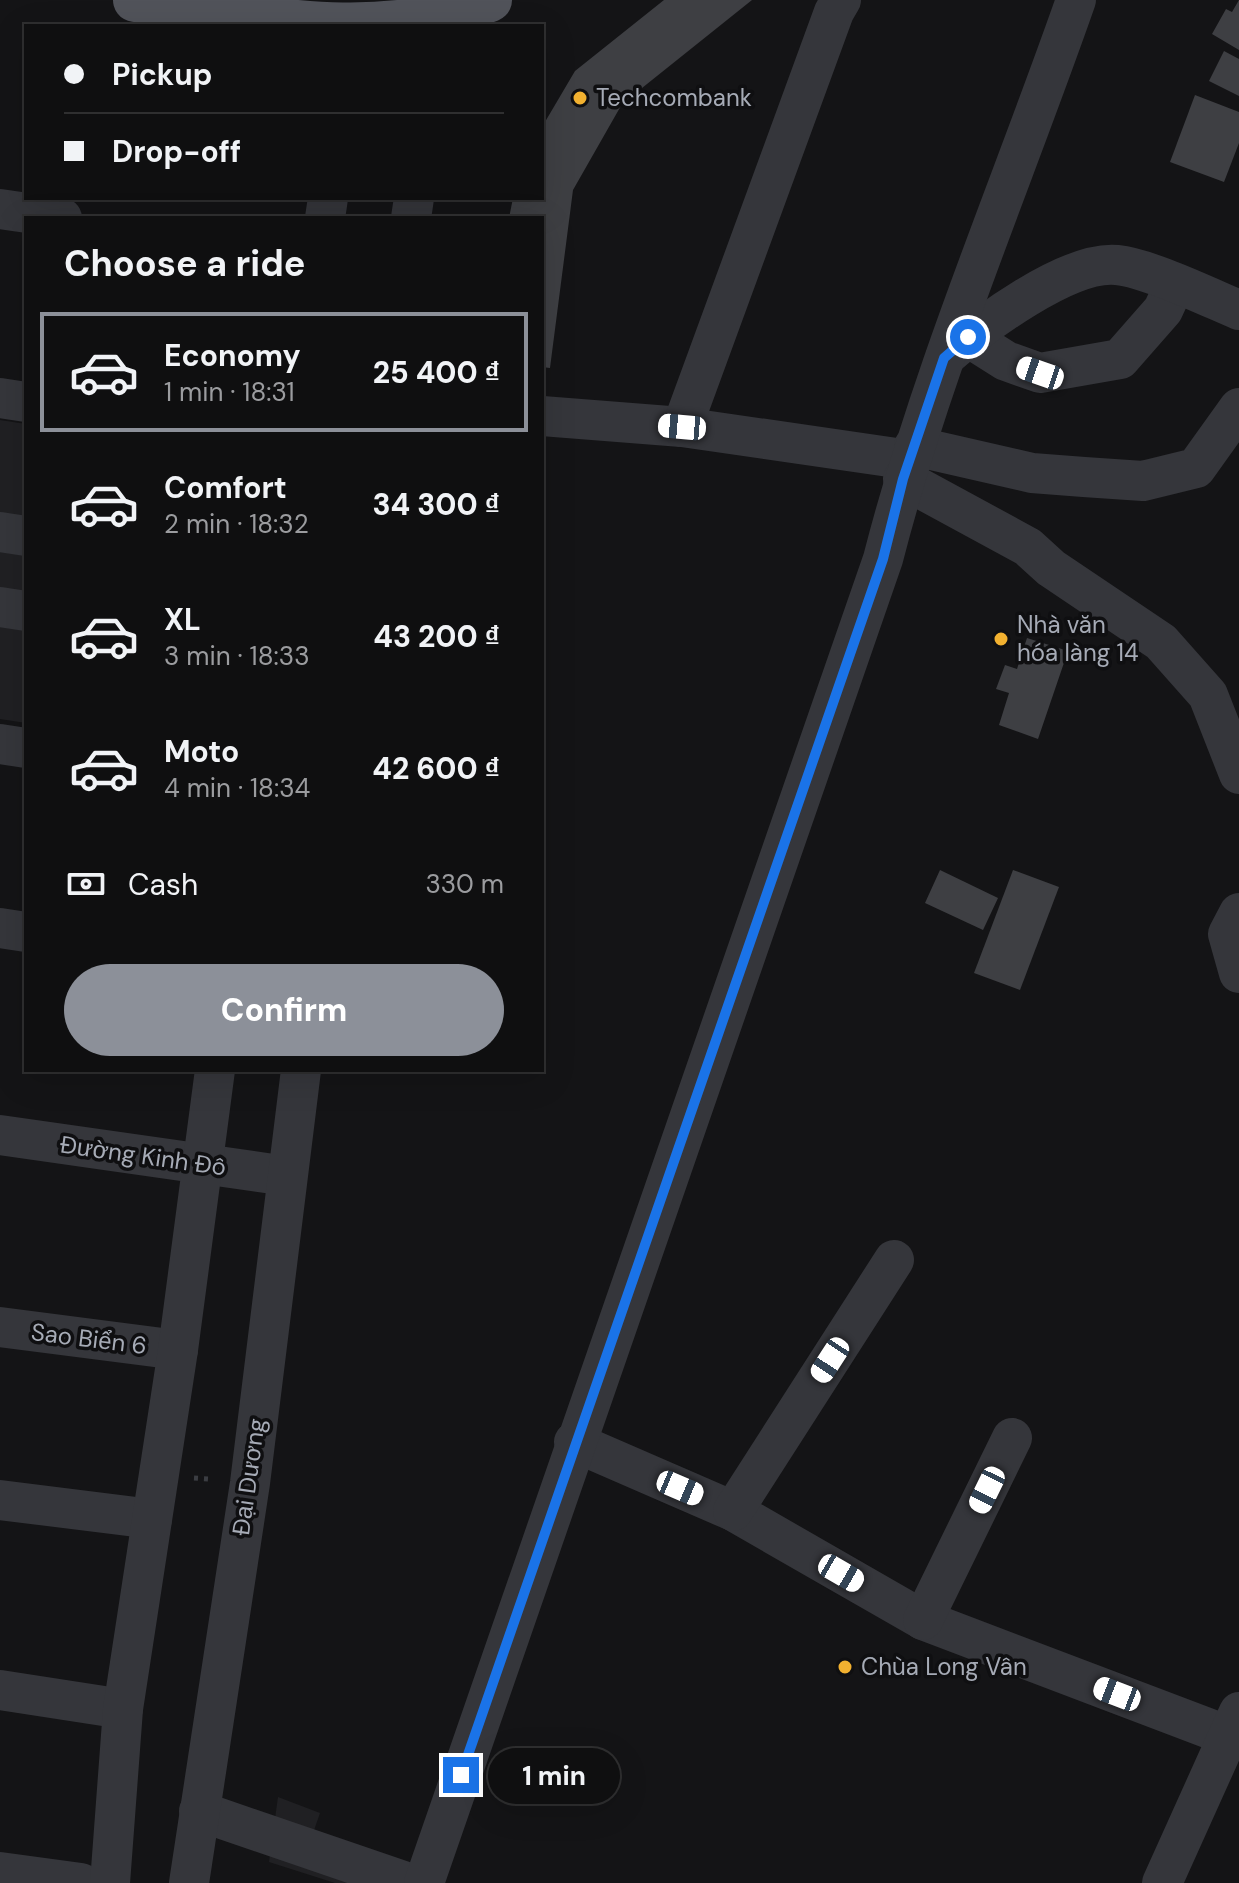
<!DOCTYPE html>
<html lang="en">
<head>
<meta charset="utf-8">
<style>
	:root { --surface:#0f0f10; --page:#181819; --text:#f1f3f6; --muted:#9b9c9f; --line:#2f2f30; --accent:#8c9099 }
	body { margin:0; font-family:"DM Sans",sans-serif; background:var(--page); color:var(--text); height:100vh; display:flex; flex-direction:column; font-size:30px; white-space:nowrap }
	* { box-sizing:border-box; margin:0 }
	p { font-size:26px; color:var(--muted) }
	.icon { flex:none; width:44px; height:44px; fill:none; stroke:currentColor; stroke-width:2; stroke-linecap:round; stroke-linejoin:round }
	.map { position:relative; flex:1; overflow:hidden }
	.details { position:absolute; left:24px; top:216px; width:520px; height:856px; display:flex; flex-direction:column; background:var(--surface); border-radius:0px; box-shadow:0 8px 32px #0002,0 0 0 2px var(--line) }
	.details>* { flex:none }
	.banner { position:absolute; left:24px; top:24px; width:520px; height:176px; border-radius:0px; box-shadow:0 8px 32px #0002,0 0 0 2px var(--line); display:grid; align-content:center; height:176px; padding:0 40px; background:var(--surface) }
	.end { position:absolute; width:36px; height:36px; margin:-18px; border:10px solid #1a73e8; background:#fff; box-shadow:0 0 0 4px #fff }
	.from { border-radius:50% }
	.bubble { position:absolute; height:56px; border-radius:28px; background:var(--surface); box-shadow:0 8px 32px #0002,0 0 0 2px var(--line); font-size:26px; font-weight:800; line-height:56px; text-align:center }
	.car { position:absolute; width:24px; height:48px; margin:-24px -12px; border-radius:10px; box-shadow:0 0 6px 2px #0007; background:linear-gradient(#fff 24%,#345 0 40%,#fff 0 76%,#345 0 86%,#fff 0) }
	.banner b { display:flex; align-items:center; gap:28px; height:76px; font-size:30px }
	.banner b+b { border-top:2px solid var(--line) }
	.banner i { width:20px; height:20px; background:var(--text) }
	ul { padding:0; list-style:none }
	li { display:flex; align-items:center; gap:24px; height:120px; margin:0 16px 12px; padding:0 24px; border:4px solid transparent; border-radius:0px }
	li div { flex:1 }
	li b { display:block; font-size:30px }
	li em { font-style:normal; font-weight:800 }
	li.selected { border-color:var(--accent) }
	li>.icon { width:72px; height:72px; stroke-width:1.5 }
	h2 { padding:0 40px; font-size:36px; line-height:96px }
	.pay { display:flex; align-items:center; gap:20px; height:88px; padding:0 40px; font-size:30px }
	.pay p { margin-inline-start:auto }
	.cta { display:flex; gap:16px; margin-top:auto; padding:16px 40px }
	.cta a { flex:1; height:92px; border-radius:48px; background:var(--accent); color:#fff; font-size:32px; font-weight:800; line-height:92px; text-align:center }
	.map>svg:first-child { display:block }
</style>
</head>
<body>
<div class="map">
<svg width="1239" height="1883" viewBox="0 0 1239 1883">
	<rect width="100%" height="100%" fill="#141416"/>
	<!-- built -->
	<g fill="#202023">
		<path d="M0,420L26,424V723L0,719Z"/>
		<path d="M278,1797L320,1813L311,1839L424,1883H335L269,1862Z"/>
	</g>
	<!-- building -->
	<g fill="#3e3f43">
		<path d="M664,0H752L622,104L573,190L550,368L542,367V218H509L513,198H542V127L575,71Z"/>
		<path d="M1239,0V50L1212,34L1226,9L1232,12Z"/>
		<path d="M1224,51L1239,59V96L1209,81Z"/>
		<path d="M1195,95L1239,112V143L1224,182L1170,162Z"/>
		<path d="M1027,638L1068,651L1038,739L999,725L1009,693L996,689L1005,665L1017,669Z"/>
		<path d="M940,870L998,898L983,930L925,903Z"/>
		<path d="M1013,870L1059,887L1020,990L974,973Z"/>
	</g>
	<g fill="none" stroke-linecap="round" stroke-linejoin="round">
		<!-- path -->
		<path stroke="#3b3d42" stroke-width="5" stroke-dasharray="4 6" stroke-linecap="butt" d="M194,1478L209,1479"/>
		<!-- minor -->
		<g stroke="#35363b" stroke-width="40">
			<path d="M0,209L62,218"/>
			<path d="M325,218L328,198"/>
			<path d="M411,218L414,198"/>
			<path d="M968,337L1006,361L1040,373L1120,359L1163,310L1175,284"/>
			<path d="M946,356C981,326 1068,260 1117,265C1148,268 1208,297 1239,310"/>
			<path d="M0,398L26,402"/>
			<path d="M542,416L682,427L910,460"/>
			<path d="M682,427L834,12L841,0"/>
			<path d="M914,446L1032,473L1084,477L1143,481L1196,468L1239,408"/>
			<path d="M903,479L1028,547L1051,568L1161,642L1208,695L1239,774"/>
			<path d="M0,532L26,536"/>
			<path d="M0,607L26,611"/>
			<path d="M0,744L26,748"/>
			<path d="M1239,913L1228,934L1239,973"/>
			<path d="M0,928L26,932"/>
			<path d="M0,1135L287,1176"/>
			<path d="M0,1327L178,1350"/>
			<path d="M574,1442L733,1511L923,1620L1239,1740"/>
			<path d="M0,1500L152,1519"/>
			<path d="M733,1511L894,1260"/>
			<path d="M923,1620L1012,1438"/>
			<path d="M0,1690L123,1709"/>
			<path d="M199,1811L409,1883"/>
			<path d="M0,1872L81,1883"/>
			<path d="M110,1883L123,1709L178,1350L215,1070"/>
			<path d="M189,1883L250,1483L301,1070"/>
			<path d="M424,1883L883,559C932,368 1011,186 1076,0"/>
			<path d="M1162,1883L1239,1712"/>
		</g>
		<!-- major -->
		<path stroke="#51535a" stroke-width="44" d="M135,0C256,16 373,46 490,0"/>
	</g>
	<g fill="none" stroke-linecap="round" stroke-linejoin="round">
		<!-- route -->
		<path stroke="#1a73e8" stroke-width="10" d="M461,1775L883,559L903,479L944,358L968,337"/>
	</g>
	<!-- markers -->
	<g fill="#f2b130" stroke="#0f0f11" stroke-width="3">
		<circle cx="580" cy="98" r="8"/>
		<circle cx="1001" cy="639" r="8"/>
		<circle cx="845" cy="1667" r="8"/>
	</g>
	<g text-anchor="middle" stroke-width="7" stroke-linejoin="round" paint-order="stroke">
		<!-- poi labels -->
		<g font-size="24" fill="#a6abb6" stroke="#0f0f11" text-anchor="start">
			<text x="596" y="106">Techcombank</text>
			<text x="1017" y="633">Nhà văn<tspan x="1017" dy="28">hóa làng 14</tspan></text>
			<text x="861" y="1675">Chùa Long Vân</text>
		</g>
		<!-- street labels -->
		<g font-size="24" fill="#a6abb6" stroke="#0f0f11">
			<text transform="translate(143 1156) rotate(8)" y="8">Đường Kinh Đô</text>
			<text transform="translate(89 1339) rotate(7)" y="8">Sao Biển 6</text>
			<text transform="translate(249 1477) rotate(-82)" y="8">Đại Dương</text>
		</g>
	</g>
</svg>
<i class="end from" style="left:968px;top:337px"></i>
<i class="end" style="left:461px;top:1775px"></i>
<div class="bubble" style="left:488px;top:1748px;width:132px">1 min</div>
<i class="car" style="left:1040px;top:373px;rotate:289deg"></i>
<i class="car" style="left:682px;top:427px;rotate:275deg"></i>
<i class="car" style="left:830px;top:1360px;rotate:213deg"></i>
<i class="car" style="left:680px;top:1488px;rotate:113deg"></i>
<i class="car" style="left:987px;top:1490px;rotate:206deg"></i>
<i class="car" style="left:841px;top:1573px;rotate:120deg"></i>
<i class="car" style="left:1117px;top:1694px;rotate:291deg"></i>
<div class="banner">
<b><i class="from"></i>Pickup</b>
<b><i></i>Drop-off</b>
</div>
<section class="details">
<h2>Choose a ride</h2>
<ul>
<li class="selected"><svg class="icon" aria-label="car" viewBox="0 0 24 24"><path d="M5 17H2v-5l4-1 3-4h7l3 4 3 1v5h-3M9 17h6M6 11h13"/><circle cx="7" cy="17" r="2"/><circle cx="17" cy="17" r="2"/></svg><div><b>Economy</b><p>1 min · 18:31</p></div><em>25 400 ₫</em></li>
<li><svg class="icon" aria-label="car" viewBox="0 0 24 24"><path d="M5 17H2v-5l4-1 3-4h7l3 4 3 1v5h-3M9 17h6M6 11h13"/><circle cx="7" cy="17" r="2"/><circle cx="17" cy="17" r="2"/></svg><div><b>Comfort</b><p>2 min · 18:32</p></div><em>34 300 ₫</em></li>
<li><svg class="icon" aria-label="car" viewBox="0 0 24 24"><path d="M5 17H2v-5l4-1 3-4h7l3 4 3 1v5h-3M9 17h6M6 11h13"/><circle cx="7" cy="17" r="2"/><circle cx="17" cy="17" r="2"/></svg><div><b>XL</b><p>3 min · 18:33</p></div><em>43 200 ₫</em></li>
<li><svg class="icon" aria-label="car" viewBox="0 0 24 24"><path d="M5 17H2v-5l4-1 3-4h7l3 4 3 1v5h-3M9 17h6M6 11h13"/><circle cx="7" cy="17" r="2"/><circle cx="17" cy="17" r="2"/></svg><div><b>Moto</b><p>4 min · 18:34</p></div><em>42 600 ₫</em></li>
</ul>
<div class="pay"><svg class="icon" aria-label="cash" viewBox="0 0 24 24"><path d="M3 7h18v10H3z"/><circle cx="12" cy="12" r="2"/></svg>Cash<p>330 m</p></div>
<div class="cta"><a>Confirm</a></div>
</section>
</div>
</body>
</html>
